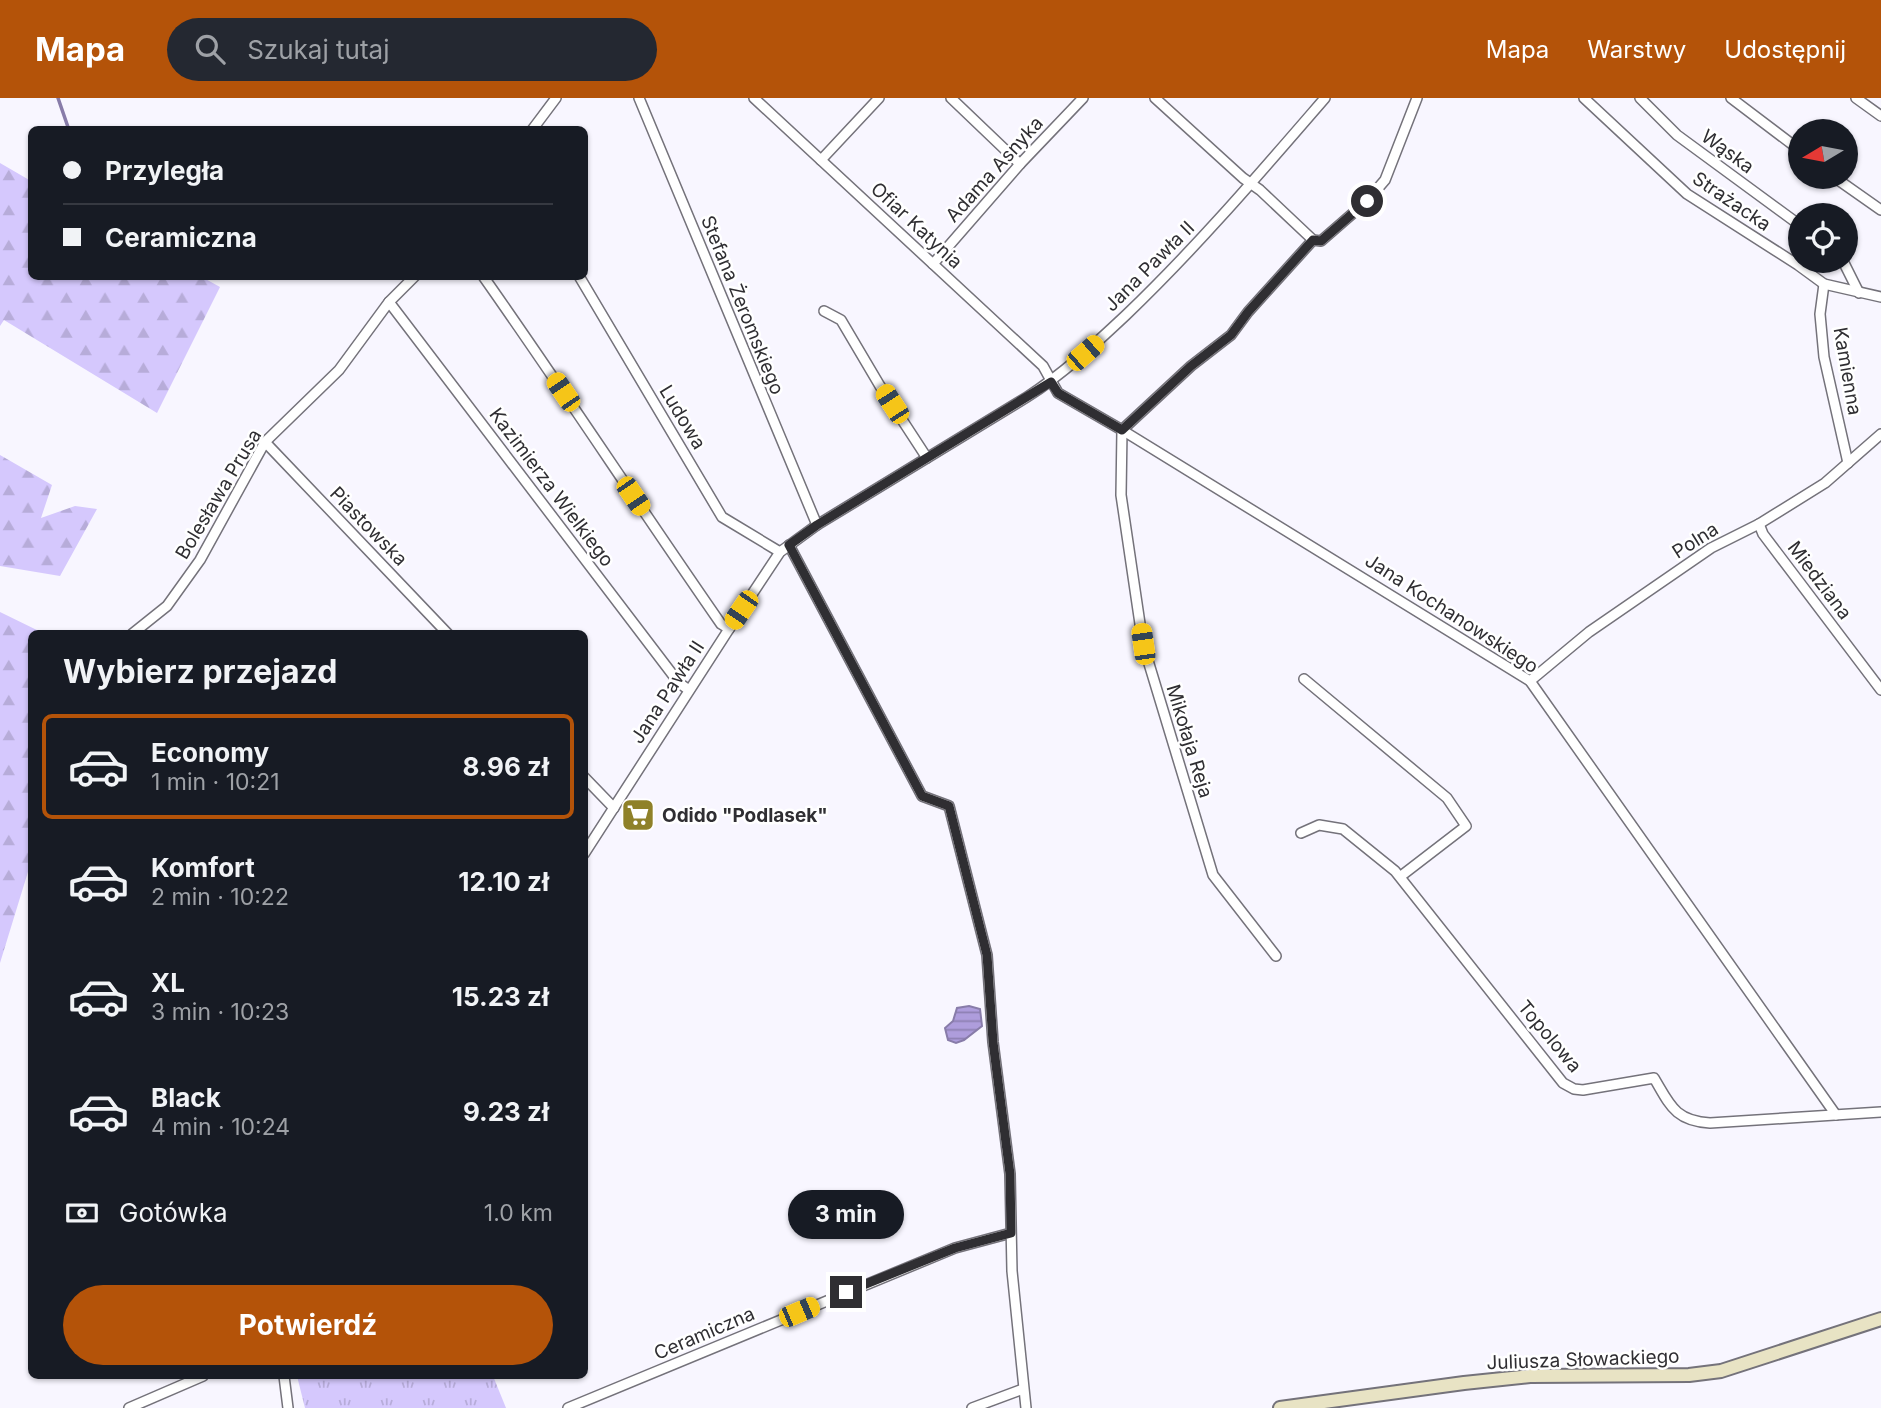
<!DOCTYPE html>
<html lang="pl">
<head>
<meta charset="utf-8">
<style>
	:root { --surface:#171b24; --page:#242831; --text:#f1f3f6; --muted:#9ea1a6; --line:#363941; --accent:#b45309 }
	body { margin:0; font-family:Inter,sans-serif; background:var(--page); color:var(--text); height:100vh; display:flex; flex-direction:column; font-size:26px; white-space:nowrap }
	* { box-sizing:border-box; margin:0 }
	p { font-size:23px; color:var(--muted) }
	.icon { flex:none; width:38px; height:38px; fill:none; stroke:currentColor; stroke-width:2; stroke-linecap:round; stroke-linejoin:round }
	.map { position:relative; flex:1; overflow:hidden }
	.panel { position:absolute; left:28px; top:532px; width:560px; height:749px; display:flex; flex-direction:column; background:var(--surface); border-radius:10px; box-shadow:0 2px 5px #0004 }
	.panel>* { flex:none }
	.guide { position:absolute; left:28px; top:28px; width:560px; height:154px; border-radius:10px; box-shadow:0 2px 5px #0004; display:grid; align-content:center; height:154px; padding:0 35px; background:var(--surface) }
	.needle { width:46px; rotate:260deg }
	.controls { position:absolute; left:1788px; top:21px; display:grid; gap:14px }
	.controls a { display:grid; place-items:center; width:70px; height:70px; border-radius:50%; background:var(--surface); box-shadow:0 2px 5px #0004; font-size:35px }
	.end { position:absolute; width:32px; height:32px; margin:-16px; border:9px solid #2f2e32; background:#fff; box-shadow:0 0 0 4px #fff }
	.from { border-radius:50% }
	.bubble { position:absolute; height:49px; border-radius:24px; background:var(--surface); box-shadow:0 2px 5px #0004; font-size:23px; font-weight:700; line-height:49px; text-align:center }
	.car { position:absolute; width:21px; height:42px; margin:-21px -10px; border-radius:9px; box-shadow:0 0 5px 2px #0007; background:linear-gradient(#f5c518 24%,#345 0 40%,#f5c518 0 76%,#345 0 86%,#f5c518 0) }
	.guide b { display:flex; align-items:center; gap:24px; height:66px; font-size:26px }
	.guide b+b { border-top:2px solid var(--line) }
	.guide i { width:18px; height:18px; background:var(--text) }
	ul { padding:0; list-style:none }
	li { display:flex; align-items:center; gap:21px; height:105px; margin:0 14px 10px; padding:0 21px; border:4px solid transparent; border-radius:10px }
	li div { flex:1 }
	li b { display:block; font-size:26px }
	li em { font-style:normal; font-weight:700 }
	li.current { border-color:var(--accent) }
	li>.icon { width:63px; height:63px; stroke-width:1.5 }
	h2 { padding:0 35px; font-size:32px; line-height:84px }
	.pay { display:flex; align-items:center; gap:18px; height:77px; padding:0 35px; font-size:26px }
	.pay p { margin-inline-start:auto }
	.button { display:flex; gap:14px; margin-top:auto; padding:14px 35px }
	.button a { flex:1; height:80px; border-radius:42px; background:var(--accent); color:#fff; font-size:28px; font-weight:700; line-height:80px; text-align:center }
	header { display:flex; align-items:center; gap:42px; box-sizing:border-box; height:98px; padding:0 35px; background:var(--accent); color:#fff }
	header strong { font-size:33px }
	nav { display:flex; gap:38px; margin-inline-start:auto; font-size:24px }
	.search { width:490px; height:63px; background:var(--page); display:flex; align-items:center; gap:18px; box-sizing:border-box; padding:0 24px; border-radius:38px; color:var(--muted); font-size:26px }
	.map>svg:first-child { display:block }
</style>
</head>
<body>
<header>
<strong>Mapa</strong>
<div class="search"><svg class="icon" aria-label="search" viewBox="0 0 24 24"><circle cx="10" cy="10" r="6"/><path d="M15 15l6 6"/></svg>Szukaj tutaj</div>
<nav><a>Mapa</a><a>Warstwy</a><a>Udostępnij</a></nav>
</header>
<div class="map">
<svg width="1881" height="1310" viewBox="0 0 1881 1310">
	<defs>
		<pattern id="grass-tufts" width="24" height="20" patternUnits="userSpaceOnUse" patternTransform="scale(1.75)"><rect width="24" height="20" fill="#d5c8fd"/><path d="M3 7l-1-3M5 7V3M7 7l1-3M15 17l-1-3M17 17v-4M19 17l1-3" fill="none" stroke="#b7acd9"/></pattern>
		<pattern id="forest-firs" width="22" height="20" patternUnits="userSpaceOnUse" patternTransform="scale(1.75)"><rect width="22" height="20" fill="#d5c8fd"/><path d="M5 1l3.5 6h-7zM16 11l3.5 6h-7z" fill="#b7acd9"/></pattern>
		<pattern id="water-rules" width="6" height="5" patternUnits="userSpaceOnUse" patternTransform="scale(1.75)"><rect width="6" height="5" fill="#ae9ddc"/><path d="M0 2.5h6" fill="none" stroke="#8e80b3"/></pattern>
	</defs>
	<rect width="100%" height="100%" fill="#f8f6ff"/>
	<!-- grass -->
	<path fill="url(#grass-tufts)" d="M297,1278H493L506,1310H305Z"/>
	<!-- forest -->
	<g fill="url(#forest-firs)">
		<path d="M0,65L31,83L32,178L202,179L220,189L157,315L4,222L0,228Z"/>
		<path d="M0,357L52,387L41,420L75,408L97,411L60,478L0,468Z"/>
		<path d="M0,514L43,535L32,536L31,764L0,865Z"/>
	</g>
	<!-- water -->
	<path fill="url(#water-rules)" stroke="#887ca9" stroke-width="2" d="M969,908L980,911L982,928L964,942L956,945L948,942L945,930L953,923L957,910Z"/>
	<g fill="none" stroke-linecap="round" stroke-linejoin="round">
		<!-- stream -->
		<path stroke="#887ca9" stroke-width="3.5" d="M58,0L69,32"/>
		<defs>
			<g id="street">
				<path d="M639,0L817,427"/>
				<path d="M754,0L1043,268L1058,295L1122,332L1530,583L1836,1017"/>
				<path d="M951,0L1020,66"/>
				<path d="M1155,0L1243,80L1260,92L1313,142L1321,143L1367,103L1385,82L1417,0"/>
				<path d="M1584,0L1687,96L1798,167L1824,186L1881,199"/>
				<path d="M1640,0L1677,37L1801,128"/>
				<path d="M1731,0L1801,53"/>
				<path d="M1856,0L1881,18"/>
				<path d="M532,32L556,0"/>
				<path d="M821,62L879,0"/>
				<path d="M1834,79L1881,112"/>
				<path d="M1843,163L1859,195"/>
				<path d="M933,166L1020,66L1083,0"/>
				<path d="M483,178C564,293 641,411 721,526L729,531"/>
				<path d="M579,178L722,419L780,454"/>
				<path d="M1824,186L1820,216L1824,259L1848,365"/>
				<path d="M389,204L679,585L689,592"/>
				<path d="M824,213L841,222L880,288L927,360"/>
				<path d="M265,344L448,536"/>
				<path d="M1759,426L1763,436L1881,592"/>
				<path d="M789,447L922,698L949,708L987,857L993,944L1010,1076L1012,1173L1026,1310"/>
				<path d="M132,536L167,508L200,462L265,344L339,272L389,204L415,178"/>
				<path d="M1304,581L1447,700L1466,728L1401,778"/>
				<path d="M1530,583L1589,534L1711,450L1759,426L1825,385L1881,336"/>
				<path d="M584,679L614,710"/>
				<path d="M1301,735L1319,727L1343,731L1395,773L1563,985L1574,991L1583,992L1654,980C1670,1007 1675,1023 1710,1025L1881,1014"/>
				<path d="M584,756L729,531L780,454L817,427L1027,299C1063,276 1094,247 1126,217C1197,149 1261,74 1325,0"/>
				<path d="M1276,858L1213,777L1143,546L1121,397L1122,332L1191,268L1231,237L1248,214L1313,142"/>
				<path d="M284,1278L288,1310"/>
				<path d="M129,1310L203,1278"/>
				<path d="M568,1310L955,1150L1011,1135"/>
				<path d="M972,1310L1023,1291"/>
			</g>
			<path id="secondary" d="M1280,1310L1464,1285L1530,1278L1689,1277L1721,1273L1881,1221"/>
		</defs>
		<!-- street casing -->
		<use href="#street" stroke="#74727a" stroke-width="12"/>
		<!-- secondary casing -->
		<use href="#secondary" stroke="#74727a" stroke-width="16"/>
		<!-- street -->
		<use href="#street" stroke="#fff" stroke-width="9"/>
		<!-- secondary -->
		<use href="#secondary" stroke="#e8e3c4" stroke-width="12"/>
	</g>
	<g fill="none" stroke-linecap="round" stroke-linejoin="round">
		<!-- route -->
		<path stroke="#2f2e32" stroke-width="9" d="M846,1194L955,1150L1011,1135L1010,1076L993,944L987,857L949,708L922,698L789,447L817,427L1051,284L1058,295L1122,332L1191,268L1231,237L1248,214L1313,142L1321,143L1367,103"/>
	</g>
	<!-- icons -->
	<defs>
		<symbol id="supermarket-square" viewBox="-11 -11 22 22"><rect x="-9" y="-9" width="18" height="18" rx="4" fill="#8f8129" stroke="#fff"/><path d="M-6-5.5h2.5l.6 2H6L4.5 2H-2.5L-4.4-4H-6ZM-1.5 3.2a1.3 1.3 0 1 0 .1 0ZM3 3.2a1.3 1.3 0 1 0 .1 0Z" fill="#fff"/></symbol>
	</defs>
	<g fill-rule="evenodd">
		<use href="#supermarket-square" x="619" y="698" width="38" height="38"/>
	</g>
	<g text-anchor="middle" stroke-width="5" stroke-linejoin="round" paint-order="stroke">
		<!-- street labels -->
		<g font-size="19" fill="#2f2e32" stroke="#fff">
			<text transform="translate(1728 53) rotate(36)" y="7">Wąska</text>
			<text transform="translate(994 71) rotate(-48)" y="7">Adama Asnyka</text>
			<text transform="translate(1732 103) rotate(34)" y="7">Strażacka</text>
			<text transform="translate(917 127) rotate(43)" y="7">Ofiar Katynia</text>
			<text transform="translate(1149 168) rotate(-45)" y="7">Jana Pawła II</text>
			<text transform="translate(743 207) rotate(68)" y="7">Stefana Żeromskiego</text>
			<text transform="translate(1848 273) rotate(80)" y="7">Kamienna</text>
			<text transform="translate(683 319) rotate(59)" y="7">Ludowa</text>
			<text transform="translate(552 389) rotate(53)" y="7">Kazimierza Wielkiego</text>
			<text transform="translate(218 396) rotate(-59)" y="7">Bolesława Prusa</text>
			<text transform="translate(369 428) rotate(46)" y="7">Piastowska</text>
			<text transform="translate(1695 442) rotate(-32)" y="7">Polna</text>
			<text transform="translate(1820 482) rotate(53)" y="7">Miedziana</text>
			<text transform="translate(1452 515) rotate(33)" y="7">Jana Kochanowskiego</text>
			<text transform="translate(667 594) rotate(-57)" y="7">Jana Pawła II</text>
			<text transform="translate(1190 643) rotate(73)" y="7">Mikołaja Reja</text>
			<text transform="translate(1550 938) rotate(50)" y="7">Topolowa</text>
			<text transform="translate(704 1235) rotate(-23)" y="7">Ceramiczna</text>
			<text transform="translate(1583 1261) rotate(-2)" y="7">Juliusza Słowackiego</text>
		</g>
		<!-- poi labels -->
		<g font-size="19" font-weight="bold" fill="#2f2e32" stroke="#fff" text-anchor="start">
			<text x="662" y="724">Odido "Podlasek"</text>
		</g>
	</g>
</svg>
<div class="controls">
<a><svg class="needle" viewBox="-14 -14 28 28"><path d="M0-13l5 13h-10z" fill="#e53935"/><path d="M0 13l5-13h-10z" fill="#9ea1a6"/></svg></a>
<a><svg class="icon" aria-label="locate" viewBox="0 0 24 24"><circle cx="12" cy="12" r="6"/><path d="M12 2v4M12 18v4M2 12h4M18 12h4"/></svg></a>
</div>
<i class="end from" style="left:1367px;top:103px"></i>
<i class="end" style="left:846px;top:1194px"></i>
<div class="bubble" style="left:788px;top:1092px;width:116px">3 min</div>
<i class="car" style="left:1085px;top:255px;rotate:49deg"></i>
<i class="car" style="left:563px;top:294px;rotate:326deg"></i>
<i class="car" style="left:892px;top:306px;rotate:327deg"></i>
<i class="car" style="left:633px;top:398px;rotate:146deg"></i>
<i class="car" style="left:741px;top:512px;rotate:214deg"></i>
<i class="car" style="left:1143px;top:546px;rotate:352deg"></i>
<i class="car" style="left:799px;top:1214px;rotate:67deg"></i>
<div class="guide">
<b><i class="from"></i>Przyległa</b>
<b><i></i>Ceramiczna</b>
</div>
<section class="panel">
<h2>Wybierz przejazd</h2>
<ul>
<li class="current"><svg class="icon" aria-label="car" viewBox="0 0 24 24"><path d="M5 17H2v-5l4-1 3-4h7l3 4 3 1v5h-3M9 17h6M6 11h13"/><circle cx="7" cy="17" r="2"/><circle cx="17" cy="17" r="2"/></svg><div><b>Economy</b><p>1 min · 10:21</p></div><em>8.96 zł</em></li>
<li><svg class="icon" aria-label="car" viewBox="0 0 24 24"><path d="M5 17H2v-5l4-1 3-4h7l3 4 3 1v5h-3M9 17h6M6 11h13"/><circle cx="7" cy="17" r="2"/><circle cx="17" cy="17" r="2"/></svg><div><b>Komfort</b><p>2 min · 10:22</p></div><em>12.10 zł</em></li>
<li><svg class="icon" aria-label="car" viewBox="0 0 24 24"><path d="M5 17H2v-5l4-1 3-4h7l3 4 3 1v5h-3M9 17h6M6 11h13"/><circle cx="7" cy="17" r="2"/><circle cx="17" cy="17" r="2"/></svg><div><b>XL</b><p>3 min · 10:23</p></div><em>15.23 zł</em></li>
<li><svg class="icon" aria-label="car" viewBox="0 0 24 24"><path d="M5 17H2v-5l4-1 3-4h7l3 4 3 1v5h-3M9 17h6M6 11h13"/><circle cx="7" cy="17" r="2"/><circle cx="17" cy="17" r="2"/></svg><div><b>Black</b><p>4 min · 10:24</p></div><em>9.23 zł</em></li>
</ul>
<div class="pay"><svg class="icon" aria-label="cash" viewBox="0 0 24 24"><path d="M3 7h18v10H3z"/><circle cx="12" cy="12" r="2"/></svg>Gotówka<p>1.0 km</p></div>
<div class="button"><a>Potwierdź</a></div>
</section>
</div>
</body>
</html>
